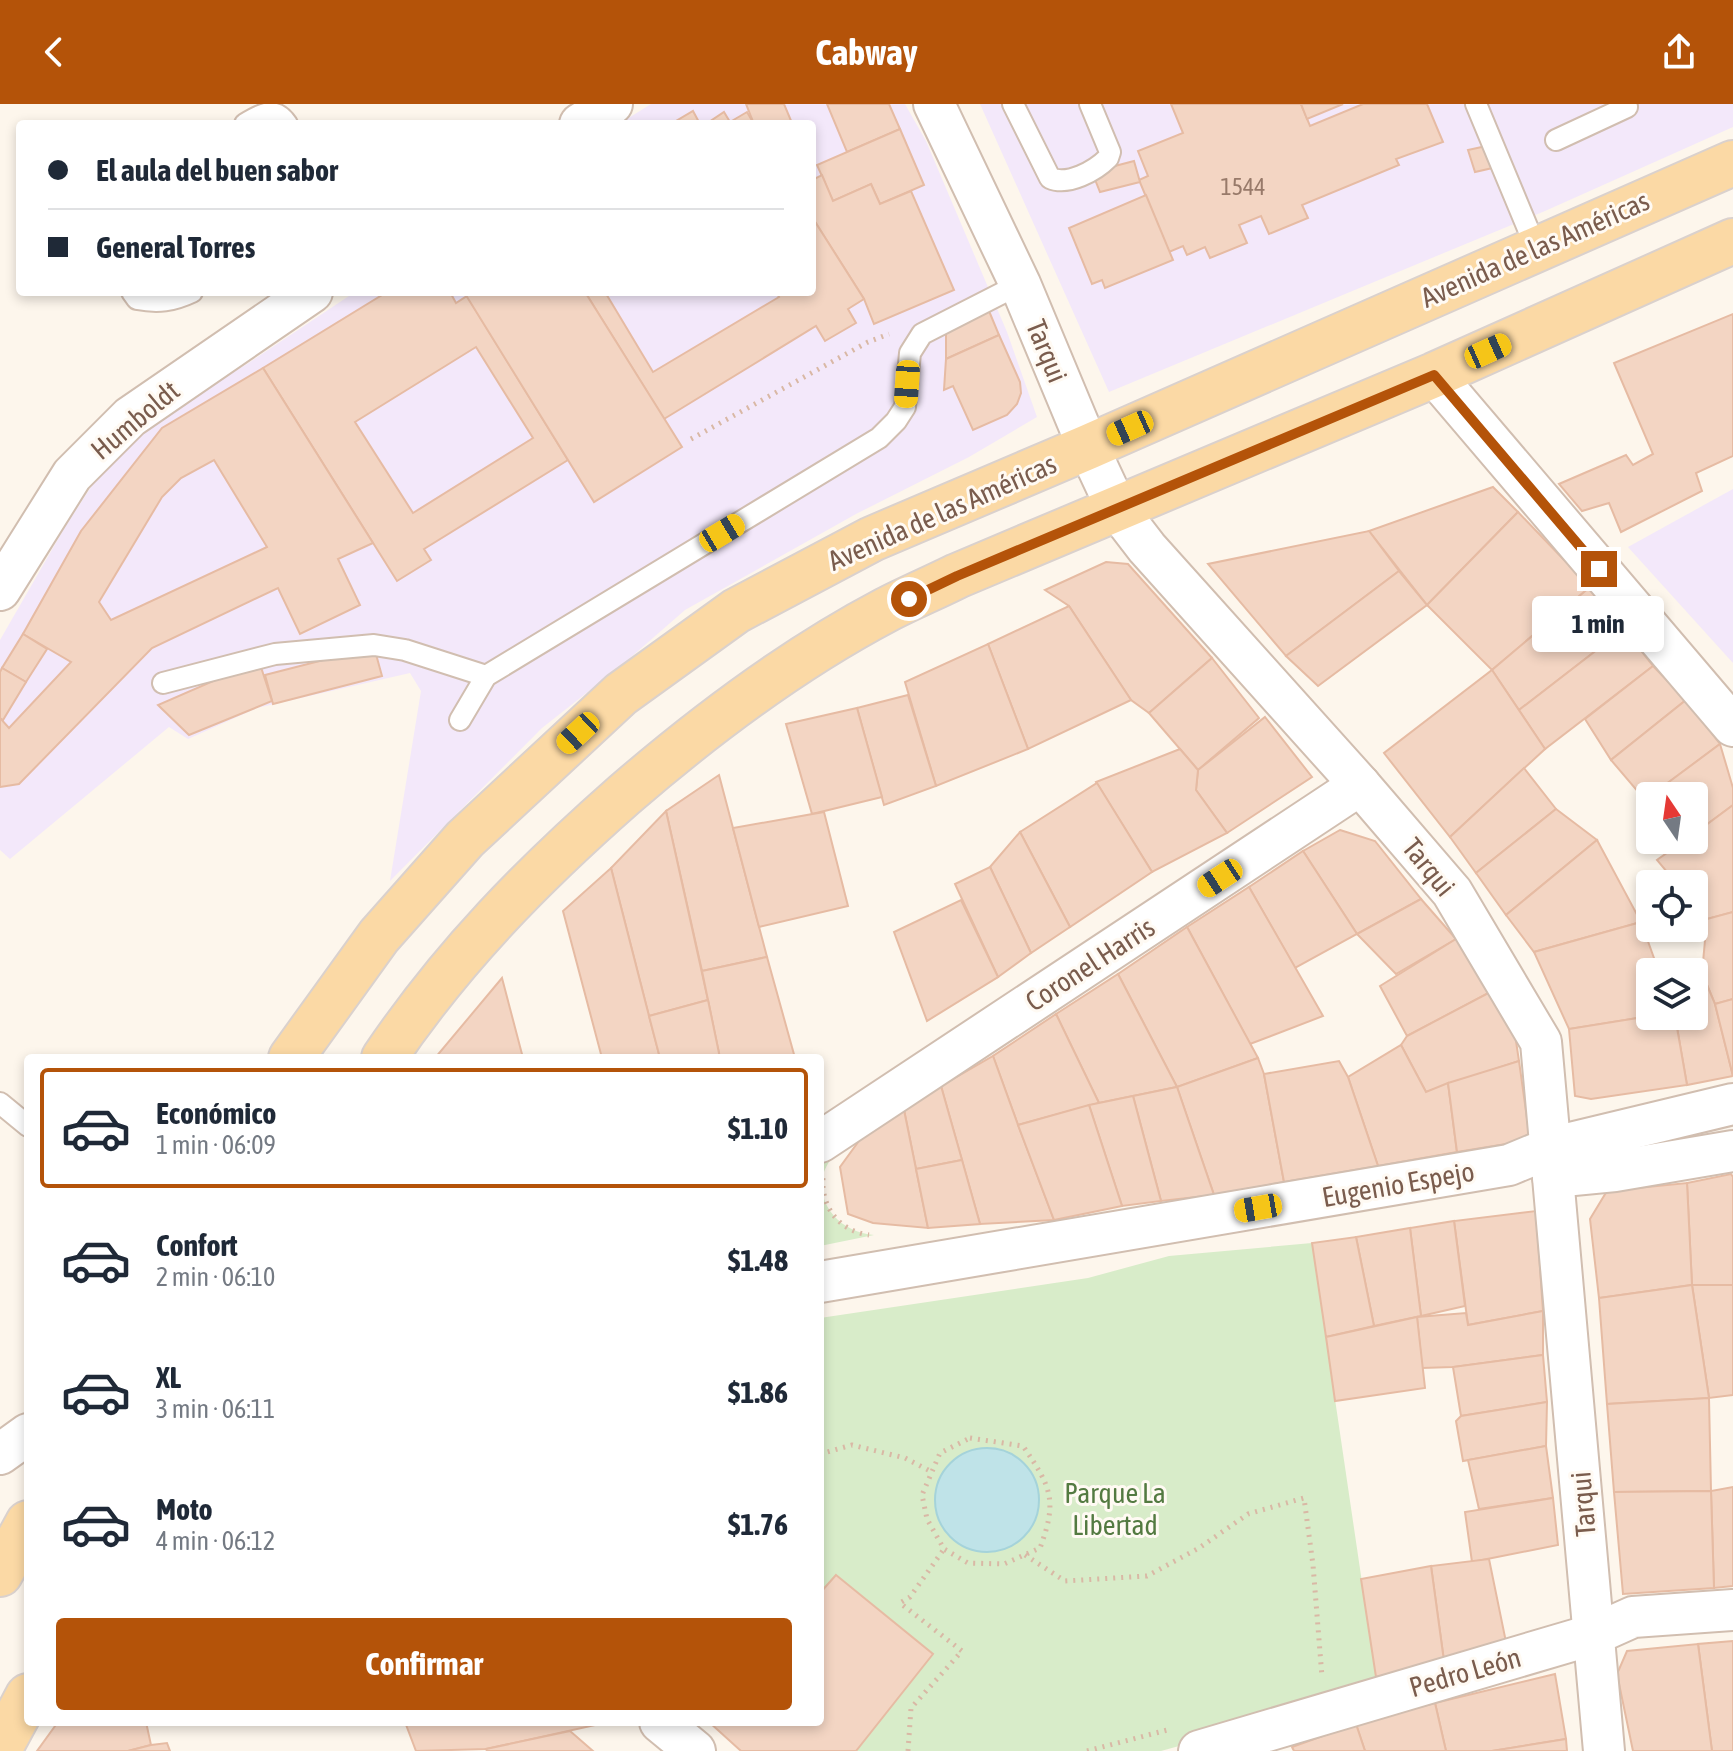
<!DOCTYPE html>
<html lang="es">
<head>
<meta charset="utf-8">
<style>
	:root { --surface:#fff; --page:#f6f6f7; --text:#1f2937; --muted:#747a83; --line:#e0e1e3; --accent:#b45309 }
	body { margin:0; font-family:"Asap Condensed",sans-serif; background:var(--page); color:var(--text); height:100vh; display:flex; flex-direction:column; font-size:30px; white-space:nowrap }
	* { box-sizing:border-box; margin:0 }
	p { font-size:26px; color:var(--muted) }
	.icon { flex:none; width:44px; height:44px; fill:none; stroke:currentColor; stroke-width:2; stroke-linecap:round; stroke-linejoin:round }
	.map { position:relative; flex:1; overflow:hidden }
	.sheet { position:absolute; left:24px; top:950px; width:800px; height:672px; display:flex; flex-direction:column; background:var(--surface); border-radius:8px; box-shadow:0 4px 12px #0003 }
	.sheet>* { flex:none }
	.hud { position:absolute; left:16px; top:16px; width:800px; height:176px; border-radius:8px; box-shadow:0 4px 12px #0003; display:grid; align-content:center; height:176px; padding:0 32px; background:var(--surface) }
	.needle { width:52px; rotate:347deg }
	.buttons { position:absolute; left:1636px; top:678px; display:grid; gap:16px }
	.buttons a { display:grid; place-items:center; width:72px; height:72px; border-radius:8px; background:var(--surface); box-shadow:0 4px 12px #0003; font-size:40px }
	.end { position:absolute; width:36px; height:36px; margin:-18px; border:10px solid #b45309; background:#fff; box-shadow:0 0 0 4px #fff }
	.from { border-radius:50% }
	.bubble { position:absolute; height:56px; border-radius:8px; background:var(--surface); box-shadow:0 4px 12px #0003; font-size:26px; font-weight:700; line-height:56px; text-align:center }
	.car { position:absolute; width:24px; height:48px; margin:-24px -12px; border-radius:10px; box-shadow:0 0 6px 2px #0007; background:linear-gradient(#f5c518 24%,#345 0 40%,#f5c518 0 76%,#345 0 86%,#f5c518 0) }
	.hud b { display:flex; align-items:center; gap:28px; height:76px; font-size:30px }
	.hud b+b { border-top:2px solid var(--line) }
	.hud i { width:20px; height:20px; background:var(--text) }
	ul { padding:14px 0 0; list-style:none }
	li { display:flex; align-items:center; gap:24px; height:120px; margin:0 16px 12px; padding:0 16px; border:4px solid transparent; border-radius:8px }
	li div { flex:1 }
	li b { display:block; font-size:30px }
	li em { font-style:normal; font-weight:700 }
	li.current { border-color:var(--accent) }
	li>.icon { width:72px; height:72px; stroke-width:1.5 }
	.action { display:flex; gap:16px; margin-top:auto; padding:16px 32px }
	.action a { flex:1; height:92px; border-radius:8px; background:var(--accent); color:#fff; font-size:32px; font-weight:700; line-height:92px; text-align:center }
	header { display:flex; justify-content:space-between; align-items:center; height:104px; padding:0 32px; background:var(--accent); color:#fff; font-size:36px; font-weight:700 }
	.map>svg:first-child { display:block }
</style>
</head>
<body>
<header><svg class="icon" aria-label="back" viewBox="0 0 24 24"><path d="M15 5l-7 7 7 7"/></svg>Cabway<svg class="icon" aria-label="share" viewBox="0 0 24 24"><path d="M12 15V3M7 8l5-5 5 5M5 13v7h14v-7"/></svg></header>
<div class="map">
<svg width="1733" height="1647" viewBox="0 0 1733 1647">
	<rect width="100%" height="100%" fill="#fdf6ec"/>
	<!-- education -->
	<g fill="#f3e8fa">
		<path d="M651,0H905L926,37L1007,228L1037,313L969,353L856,410L685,506L622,561L542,624L390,777L421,587L410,569L257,604L188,635L169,623L10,755L0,746V536L65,423L102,366L163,310L247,260L355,188H812V20H619Z"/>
		<path d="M980,0H1733V23L1545,107L1109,288Z"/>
		<path d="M1733,385V559L1628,443Z"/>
	</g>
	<!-- green -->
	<g fill="#d8ecc9">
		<path d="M837,1045C833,1052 827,1060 824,1068C814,1102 843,1129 874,1131L820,1142V1056Z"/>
		<path d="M1312,1139L1378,1587L1161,1647H856L933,1550L840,1475L820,1496V1214L1088,1174L1169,1152Z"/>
	</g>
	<!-- water -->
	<circle fill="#bfe3e8" stroke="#a5d3da" stroke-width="2" cx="987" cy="1396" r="52"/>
	<!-- building -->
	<g fill="#f3d5c3" stroke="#e6bba3" stroke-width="2" fill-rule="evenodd">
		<path d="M746,0H784L792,19L754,20Z"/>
		<path d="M827,0H889L900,25L847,48Z"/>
		<path d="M1171,0H1301L1310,22L1363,0H1427L1443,38L1396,55L1399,61L1302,101L1308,114L1269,130L1261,112L1239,121L1247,139L1210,154L1205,143L1187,151L1183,142L1169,148L1139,76L1148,72L1138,47L1183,29Z"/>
		<path d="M1301,0H1343L1307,15Z"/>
		<path d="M693,7L700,20H671Z"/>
		<path d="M724,8L730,18L747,8L754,20H706Z"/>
		<path d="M900,25L924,81L880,100L871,80L833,97L817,61Z"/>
		<path d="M1491,41L1497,63L1475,68L1468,46Z"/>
		<path d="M1134,57L1140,78L1100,88L1092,68Z"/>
		<path d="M822,71L833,97L871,80L880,100L911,87L954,186L874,220L864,195L812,113V76Z"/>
		<path d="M1146,91L1173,156L1105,184L1102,176L1092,180L1069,124Z"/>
		<path d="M812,113L864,195L848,205L856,219L825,237L816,222L664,315L585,188H605L653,268L779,193L776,188H812Z"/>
		<path d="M387,188H450L456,199L467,192L568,356L424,445L431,456L397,477L263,264ZM476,243L533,334L413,409L355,318Z"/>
		<path d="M464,188H585L682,343L594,398Z"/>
		<path d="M989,207L999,231L946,255V226Z"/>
		<path d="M1733,210V352L1696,369L1702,387L1621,428L1609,399L1582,407L1559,380L1626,351L1633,361L1653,350L1614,259Z"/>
		<path d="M999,231L1020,278L1021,289L1017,300L1007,311L973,326L953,282L944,286L946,255Z"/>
		<path d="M263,264L373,439L338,455L360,501L300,530L278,484L152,544L19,680L0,683V614L9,624L71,558L23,530L81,427L162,324ZM214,356L267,443L111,516L99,498L162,393L181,374Z"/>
		<path d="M1493,383L1518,408L1427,501L1369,427Z"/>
		<path d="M1518,408L1590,483L1492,566L1427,501Z"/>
		<path d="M1369,427L1399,467L1286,552L1208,460Z"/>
		<path d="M1106,458L1128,460L1212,554L1149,609L1131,596L1069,502L1045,486Z"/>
		<path d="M1399,467L1427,501L1318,582L1286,552Z"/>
		<path d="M1590,483L1624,525L1519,606L1492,566Z"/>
		<path d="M1069,502L1131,596L1028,645L988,540Z"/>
		<path d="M1624,525L1653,562L1545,645L1519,606Z"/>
		<path d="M23,530L47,545L26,578L2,564Z"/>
		<path d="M988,540L1028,645L936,682L905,578Z"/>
		<path d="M374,543L382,572L273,600L265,571Z"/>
		<path d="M1212,554L1259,614L1198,666L1149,609Z"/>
		<path d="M259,557L272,597L189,631L158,601Z"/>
		<path d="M1653,562L1686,596L1611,656L1585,615Z"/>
		<path d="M2,564L26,578L3,616L0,614V568Z"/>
		<path d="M1492,566L1545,645L1450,733L1384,649Z"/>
		<path d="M908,591L936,682L884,701L857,604Z"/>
		<path d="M1686,596L1720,640L1645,696L1611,656Z"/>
		<path d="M857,604L882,693L812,710L786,620Z"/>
		<path d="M1265,613L1312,673L1227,729L1196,686L1198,666Z"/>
		<path d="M1720,640L1733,684V701L1694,730V692H1650Z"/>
		<path d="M1180,645L1198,666L1196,686L1227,729L1152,768L1096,678Z"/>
		<path d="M1524,664L1556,705L1476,769L1450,733Z"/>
		<path d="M719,671L767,853L702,867L666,707Z"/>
		<path d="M1097,679L1152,768L1070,823L1020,728Z"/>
		<path d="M1733,701V808L1707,815L1694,800V780H1677L1657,756L1685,736H1694V730Z"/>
		<path d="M1556,705L1597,736L1506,811L1476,769Z"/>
		<path d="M666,707L708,896L649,912L611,764Z"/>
		<path d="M824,708L848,802L759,823L733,724Z"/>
		<path d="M1340,726L1375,737L1421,795L1357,830L1303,747Z"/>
		<path d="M1020,728L1070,823L1031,849L990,763Z"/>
		<path d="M1597,736L1641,818L1534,848L1506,811Z"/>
		<path d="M1303,747L1357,830L1295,864L1249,783Z"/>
		<path d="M990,763L1031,849L998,873L955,780Z"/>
		<path d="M611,764L649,912L660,954H602L563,807Z"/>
		<path d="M1249,783L1323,912L1250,940L1187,823Z"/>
		<path d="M1421,795L1456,835L1396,870L1357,830Z"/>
		<path d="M961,796L998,873L927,917L894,828Z"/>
		<path d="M1733,808V895L1715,900L1702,869L1707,815Z"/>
		<path d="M1641,818L1659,868H1650V912L1569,925L1534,848Z"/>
		<path d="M1187,823L1258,954L1177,983L1118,870Z"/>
		<path d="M1456,835L1496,885L1407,932L1380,882Z"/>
		<path d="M767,853L795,954H720L702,867Z"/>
		<path d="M1702,869L1715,900L1733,972L1687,981L1675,912H1694V870Z"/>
		<path d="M1118,870L1177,983L1099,999L1056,910Z"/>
		<path d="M502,874L523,954H435Z"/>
		<path d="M1496,885L1513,917L1519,957L1426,988L1401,941L1407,932Z"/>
		<path d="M1733,895V972L1715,900Z"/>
		<path d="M708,896L720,954H660L649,912Z"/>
		<path d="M1056,910L1099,999L1018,1021L993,952Z"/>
		<path d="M1650,912H1675L1687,981L1591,995L1575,992L1569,925Z"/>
		<path d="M1401,941L1426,988L1448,979L1457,1048L1378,1062L1348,973Z"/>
		<path d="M993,952L1018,1021L1054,1116L980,1120L941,982Z"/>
		<path d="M1258,954L1264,970L1284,1078L1214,1091L1177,983Z"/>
		<path d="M1339,957L1348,973L1378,1062L1284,1078L1264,970Z"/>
		<path d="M1519,957L1530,1036L1457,1048L1448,979Z"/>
		<path d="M941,982L962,1056L916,1065L904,1006Z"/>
		<path d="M1177,983L1214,1091L1161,1097L1133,992Z"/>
		<path d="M1133,992L1161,1097L1122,1102L1089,1001Z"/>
		<path d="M1089,1001L1122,1102L1054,1116L1018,1021Z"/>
		<path d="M904,1006L928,1124L873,1119L848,1110L840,1063L864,1030Z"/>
		<path d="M962,1056L980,1120L928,1124L916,1065Z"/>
		<path d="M1731,1070L1733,1073V1181H1692L1687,1079Z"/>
		<path d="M1687,1079L1692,1181L1599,1194L1590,1115L1607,1087Z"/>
		<path d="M1536,1107L1543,1207L1468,1221L1454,1117Z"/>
		<path d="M1454,1117L1465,1202L1421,1212L1410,1124Z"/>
		<path d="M1410,1124L1421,1212L1374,1222L1356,1133Z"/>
		<path d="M1356,1133L1374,1222L1326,1233L1312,1139Z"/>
		<path d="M1692,1181H1733V1291L1709,1294Z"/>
		<path d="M1692,1181L1709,1294L1607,1300L1599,1194Z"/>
		<path d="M1543,1207V1251L1453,1263L1422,1264L1417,1213L1466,1209L1468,1221Z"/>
		<path d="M1417,1213L1425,1284L1335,1297L1326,1233Z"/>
		<path d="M1543,1251L1547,1298L1461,1312L1453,1263Z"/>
		<path d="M1709,1294L1711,1387L1614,1388L1607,1300Z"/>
		<path d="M1547,1298L1546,1342L1463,1357L1456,1317L1461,1312Z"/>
		<path d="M1546,1342L1553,1394L1479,1405L1468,1356Z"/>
		<path d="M1733,1383V1482L1714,1484L1711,1387Z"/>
		<path d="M1711,1387L1714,1484L1623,1490L1614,1388Z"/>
		<path d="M1553,1394L1558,1441L1472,1458L1465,1408Z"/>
		<path d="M1489,1455L1506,1538L1444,1557L1431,1462Z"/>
		<path d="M1431,1462L1444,1557L1376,1573L1361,1475Z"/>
		<path d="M836,1471L933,1550L856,1647H741L709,1618H820V1489Z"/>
		<path d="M1733,1537V1647H1712L1698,1540Z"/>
		<path d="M1698,1540L1712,1647H1633L1617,1570L1627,1547Z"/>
		<path d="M1555,1570L1566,1635L1492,1647H1446L1435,1599Z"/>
		<path d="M1435,1599L1446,1647H1365L1356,1620Z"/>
		<path d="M58,1618H146L151,1641L128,1647H37Z"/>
		<path d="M405,1618H598L600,1620L486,1645L416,1647Z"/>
		<path d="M1356,1620L1365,1647H1294L1292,1643Z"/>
		<path d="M570,1627L593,1647H487L486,1645Z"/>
		<path d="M1566,1635L1567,1647H1492Z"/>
		<path d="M167,1639L170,1647H128L151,1641Z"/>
	</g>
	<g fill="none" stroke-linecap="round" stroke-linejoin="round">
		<defs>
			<g id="lane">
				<path d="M1013,0L1050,74C1068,82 1095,67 1108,54L1110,48L1090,0"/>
				<path d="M1476,0L1536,144"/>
				<path d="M245,20C261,10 275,2 287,20"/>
				<path d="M1556,36L1627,3"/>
				<path d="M132,188L137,195C158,199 173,197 192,188"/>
				<path d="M163,579L275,550L374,541L405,546L486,572"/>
				<path d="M460,616L486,572L879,334L896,317L905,303L910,249L922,230L1020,180"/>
				<path d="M0,999L28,1022"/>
			</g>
			<g id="street">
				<path d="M934,0L1020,180L1088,343L1117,405L1147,444L1360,681L1452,788L1541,938L1604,1647"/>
				<path d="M580,20L612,0"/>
				<path d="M1434,271L1733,622"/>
				<path d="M0,486L72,371L130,313L312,188"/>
				<path d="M820,1038L1360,681"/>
				<path d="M1553,1073L1615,1067L1733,1047"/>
				<path d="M820,1178L1509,1061L1550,1044L1733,1000"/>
				<path d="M0,1350L28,1330"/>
				<path d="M660,1618L695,1647"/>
				<path d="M1199,1647L1595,1530L1633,1513L1733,1506"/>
			</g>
			<g id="primary">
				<path d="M291,954L379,832L465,735L621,590L736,507L872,435L1088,343L1733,59"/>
				<path d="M384,954C453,852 532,772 624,691C705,621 791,556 886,506C909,494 933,484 957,472L1434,271L1733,137"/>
				<path d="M0,1470L28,1419"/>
				<path d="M0,1644L28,1592"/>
			</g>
		</defs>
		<!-- lane casing -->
		<use href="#lane" stroke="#d1beb0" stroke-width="24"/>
		<!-- street casing -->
		<use href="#street" stroke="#d1beb0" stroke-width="44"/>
		<!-- primary casing -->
		<use href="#primary" stroke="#dad1cd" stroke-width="48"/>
		<!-- path -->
		<g stroke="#d9b8a5" stroke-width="5" stroke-dasharray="2 6" stroke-linecap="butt">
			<path d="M691,335L868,238L889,230"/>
			<path d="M823,1074C821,1103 839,1127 869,1131"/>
			<path d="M970,1334L1023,1342C1051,1383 1058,1396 1040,1444L1004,1460L968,1459L944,1445L927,1415L922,1391L940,1349Z"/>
			<path d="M820,1350L852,1341L905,1354L932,1368"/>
			<path d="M1025,1451L1065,1477L1147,1472L1199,1444L1248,1410L1304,1394L1313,1461L1322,1573"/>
			<path d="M908,1647L911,1604L962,1547L900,1499L910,1493L944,1445"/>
			<path d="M1087,1647L1171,1625"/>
		</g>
		<!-- lane -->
		<use href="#lane" stroke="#fff" stroke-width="20"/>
		<!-- street -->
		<use href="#street" stroke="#fff" stroke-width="40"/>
		<!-- primary -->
		<use href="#primary" stroke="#fbd9a5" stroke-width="44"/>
	</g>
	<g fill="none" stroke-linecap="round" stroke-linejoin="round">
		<!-- route -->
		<path stroke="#b45309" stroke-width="10" d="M909,495L957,472L1434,271L1599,465"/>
	</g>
	<g text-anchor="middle" stroke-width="6" stroke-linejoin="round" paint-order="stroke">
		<!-- number labels -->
		<g font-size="24" fill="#987a6a">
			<text x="1243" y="91">1544</text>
		</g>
		<!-- street labels -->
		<g font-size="28" fill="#7a5c4d" stroke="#fffaf3">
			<text transform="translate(1535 145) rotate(-24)" y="10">Avenida de las Américas</text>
			<text transform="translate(1047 247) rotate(68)" y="10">Tarqui</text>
			<text transform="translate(135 316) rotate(-40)" y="10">Humboldt</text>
			<text transform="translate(942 408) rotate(-24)" y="10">Avenida de las Américas</text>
			<text transform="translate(1429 763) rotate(51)" y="10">Tarqui</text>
			<text transform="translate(1090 860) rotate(-33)" y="10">Coronel Harris</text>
			<text transform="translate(1398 1080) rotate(-10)" y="10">Eugenio Espejo</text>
			<text transform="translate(1583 1400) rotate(-95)" y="10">Tarqui</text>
			<text transform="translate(1465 1568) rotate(-16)" y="10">Pedro León</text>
		</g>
		<!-- park labels -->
		<g font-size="28" fill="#537a41" stroke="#fffaf3">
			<text x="1115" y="1399">Parque La<tspan x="1115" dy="32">Libertad</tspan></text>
		</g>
	</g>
</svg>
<div class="buttons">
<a><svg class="needle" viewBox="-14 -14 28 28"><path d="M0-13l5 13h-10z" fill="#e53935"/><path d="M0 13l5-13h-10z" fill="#747a83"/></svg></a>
<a><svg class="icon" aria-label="locate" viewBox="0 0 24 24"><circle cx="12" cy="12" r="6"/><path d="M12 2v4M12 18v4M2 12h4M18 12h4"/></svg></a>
<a><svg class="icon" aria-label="layers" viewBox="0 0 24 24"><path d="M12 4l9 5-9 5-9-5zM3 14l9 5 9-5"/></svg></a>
</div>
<i class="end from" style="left:909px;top:495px"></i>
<i class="end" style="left:1599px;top:465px"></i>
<div class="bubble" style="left:1532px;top:492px;width:132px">1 min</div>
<i class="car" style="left:1488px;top:247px;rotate:66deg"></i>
<i class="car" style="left:907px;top:280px;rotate:184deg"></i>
<i class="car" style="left:1130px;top:324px;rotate:246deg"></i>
<i class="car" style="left:722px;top:429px;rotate:59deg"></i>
<i class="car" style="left:578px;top:629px;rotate:227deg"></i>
<i class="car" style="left:1220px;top:774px;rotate:237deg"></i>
<i class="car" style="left:1258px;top:1104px;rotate:260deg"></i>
<div class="hud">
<b><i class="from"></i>El aula del buen sabor</b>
<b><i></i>General Torres</b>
</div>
<section class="sheet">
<ul>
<li class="current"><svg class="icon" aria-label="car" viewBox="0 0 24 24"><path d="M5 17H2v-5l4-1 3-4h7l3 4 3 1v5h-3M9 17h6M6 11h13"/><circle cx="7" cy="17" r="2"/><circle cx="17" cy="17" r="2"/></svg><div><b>Económico</b><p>1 min · 06:09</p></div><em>$1.10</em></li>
<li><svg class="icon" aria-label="car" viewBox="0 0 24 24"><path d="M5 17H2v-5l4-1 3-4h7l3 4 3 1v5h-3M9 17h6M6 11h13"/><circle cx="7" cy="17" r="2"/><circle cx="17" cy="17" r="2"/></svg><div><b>Confort</b><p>2 min · 06:10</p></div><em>$1.48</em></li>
<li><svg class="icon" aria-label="car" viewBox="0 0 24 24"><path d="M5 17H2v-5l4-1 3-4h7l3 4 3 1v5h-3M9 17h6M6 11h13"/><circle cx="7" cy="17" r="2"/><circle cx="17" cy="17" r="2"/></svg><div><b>XL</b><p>3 min · 06:11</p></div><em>$1.86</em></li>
<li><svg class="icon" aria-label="car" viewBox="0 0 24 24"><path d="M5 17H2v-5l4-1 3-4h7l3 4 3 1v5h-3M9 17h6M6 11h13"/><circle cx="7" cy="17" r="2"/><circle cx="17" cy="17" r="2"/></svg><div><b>Moto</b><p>4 min · 06:12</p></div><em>$1.76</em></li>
</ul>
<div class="action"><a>Confirmar</a></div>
</section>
</div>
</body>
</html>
